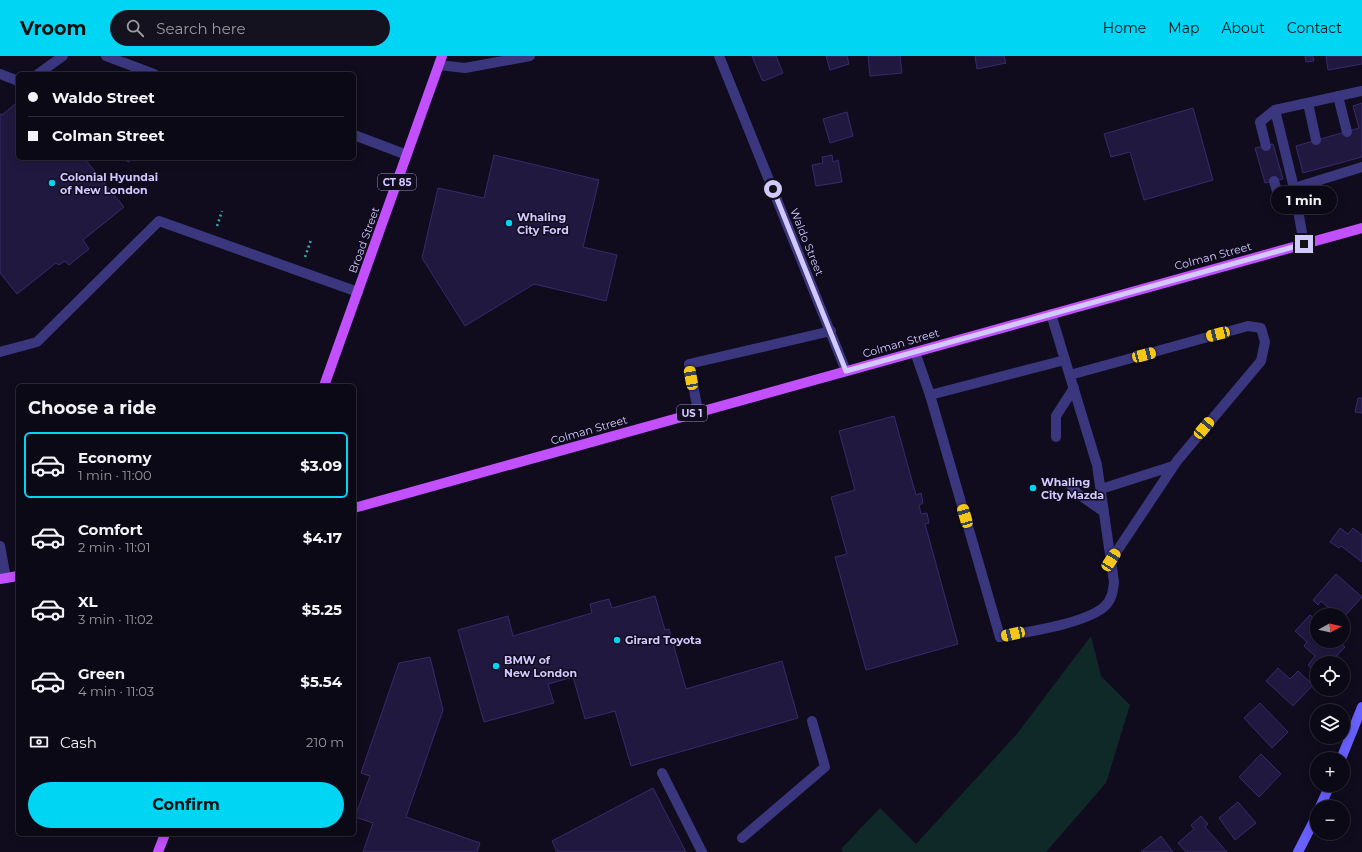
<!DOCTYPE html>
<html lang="en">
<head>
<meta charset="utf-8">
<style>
	:root { --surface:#0c0916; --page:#15121f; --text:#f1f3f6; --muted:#9a9aa1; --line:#2c2a35; --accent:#00d6f4 }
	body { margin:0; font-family:Montserrat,sans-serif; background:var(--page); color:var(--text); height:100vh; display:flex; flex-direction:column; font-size:15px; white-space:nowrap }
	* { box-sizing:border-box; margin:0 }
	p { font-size:13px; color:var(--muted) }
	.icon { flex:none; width:22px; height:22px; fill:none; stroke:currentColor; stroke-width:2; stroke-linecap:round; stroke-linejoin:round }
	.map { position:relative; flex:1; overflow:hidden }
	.details { position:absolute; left:16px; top:328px; width:340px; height:452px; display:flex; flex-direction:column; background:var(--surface); border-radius:6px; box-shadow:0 2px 10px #0003,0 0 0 1px var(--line) }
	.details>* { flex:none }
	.hud { position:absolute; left:16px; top:16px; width:340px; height:88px; border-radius:6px; box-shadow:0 2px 10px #0003,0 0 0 1px var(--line); display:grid; align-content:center; height:88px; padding:0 12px; background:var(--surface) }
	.needle { width:26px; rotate:82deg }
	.buttons { position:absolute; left:1310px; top:552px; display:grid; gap:8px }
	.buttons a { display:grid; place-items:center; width:40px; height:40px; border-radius:50%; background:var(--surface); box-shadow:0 2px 10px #0003,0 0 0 1px var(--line); font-size:20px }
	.end { position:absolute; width:18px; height:18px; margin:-9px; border:5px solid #d1c9ff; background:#111; box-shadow:0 0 0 2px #111 }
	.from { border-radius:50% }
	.bubble { position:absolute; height:28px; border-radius:14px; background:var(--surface); box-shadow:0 2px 10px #0003,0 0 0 1px var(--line); font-size:13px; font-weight:700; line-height:28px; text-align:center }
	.car { position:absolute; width:12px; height:24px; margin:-12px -6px; border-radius:5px; box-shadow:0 0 3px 1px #0007; background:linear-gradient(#f5c518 24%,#345 0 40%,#f5c518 0 76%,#345 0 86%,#f5c518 0) }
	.hud b { display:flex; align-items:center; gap:14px; height:38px; font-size:15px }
	.hud b+b { border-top:1px solid var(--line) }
	.hud i { width:10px; height:10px; background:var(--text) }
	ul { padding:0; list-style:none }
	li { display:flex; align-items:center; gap:12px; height:66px; margin:0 8px 6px; padding:0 4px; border:2px solid transparent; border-radius:6px }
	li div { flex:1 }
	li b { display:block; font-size:15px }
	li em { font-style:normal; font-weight:700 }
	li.selected { border-color:var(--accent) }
	li>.icon { width:36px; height:36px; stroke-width:1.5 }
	h2 { padding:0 12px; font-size:18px; line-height:48px }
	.pay { display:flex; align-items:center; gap:10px; height:44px; padding:0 12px; font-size:15px }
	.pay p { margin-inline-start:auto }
	.cta { display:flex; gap:8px; margin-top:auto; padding:8px 12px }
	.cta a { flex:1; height:46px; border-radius:24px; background:var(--accent); color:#111; font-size:16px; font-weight:700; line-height:46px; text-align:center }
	header { display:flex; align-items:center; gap:24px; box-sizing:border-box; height:56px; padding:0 20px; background:var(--accent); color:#111 }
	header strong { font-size:19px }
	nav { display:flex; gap:22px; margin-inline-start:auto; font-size:14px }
	.search { width:280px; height:36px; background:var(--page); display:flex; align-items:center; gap:10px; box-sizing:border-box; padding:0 14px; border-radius:22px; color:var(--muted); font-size:15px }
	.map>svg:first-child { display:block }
</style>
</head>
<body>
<header>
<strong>Vroom</strong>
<div class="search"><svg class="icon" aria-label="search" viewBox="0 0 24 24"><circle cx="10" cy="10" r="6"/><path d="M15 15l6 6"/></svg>Search here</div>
<nav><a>Home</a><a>Map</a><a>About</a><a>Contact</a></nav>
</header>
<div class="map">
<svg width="1362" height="796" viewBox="0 0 1362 796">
	<rect width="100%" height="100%" fill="#100c1e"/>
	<!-- green -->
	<path fill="#0f2828" d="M1091,580L1101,620L1130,649L1106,727L1046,796H843L841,793L880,752L916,788L1016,679Z"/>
	<!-- building -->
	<g fill="#21183f" stroke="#382a6c">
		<path d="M752,0H776L783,17L764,25L762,24Z"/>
		<path d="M826,0H847L849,8L830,14Z"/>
		<path d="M868,0H900L902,17L870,20Z"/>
		<path d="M975,0H1004L1006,7L977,13Z"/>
		<path d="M1305,0H1313L1314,5L1306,6Z"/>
		<path d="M1326,0H1362V8L1328,14Z"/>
		<path d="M1362,47V101L1303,117L1296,90L1359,72L1353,50Z"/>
		<path d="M15,48L18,51V102H84L124,151L83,184L89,193L69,209L65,205L59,209L56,207L17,238L0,217V58L2,59Z"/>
		<path d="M1193,52L1213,124L1144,144L1130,96L1111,101L1104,78Z"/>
		<path d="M847,56L853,80L830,87L823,63Z"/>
		<path d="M1273,88L1283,123L1265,127L1255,92Z"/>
		<path d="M494,99L599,124L583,191L617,199L606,245L534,228L465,270L422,202L438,132L484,142Z"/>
		<path d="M832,99L833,106L838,104L842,126L816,130L812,109L823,107L822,101Z"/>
		<path d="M120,102H131L129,106Z"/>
		<path d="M1358,342H1362V357L1355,356Z"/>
		<path d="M894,360L916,439L921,437L923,447L919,449L921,458L927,457L929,467L925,468L958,588L866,614L835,501L847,498L831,441L855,434L839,375Z"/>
		<path d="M1340,472L1348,478L1353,472L1362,479V506L1341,490L1339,492L1330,486Z"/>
		<path d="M1336,518L1362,541L1343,562V559H1337L1321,545L1318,549L1313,544Z"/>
		<path d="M655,540L665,574L669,573L686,633L782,605L798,662L631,710L615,655L585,663L573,621L548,628L554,647L484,666L458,574L508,560L513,580L592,557L590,548L609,543L612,552Z"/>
		<path d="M1310,559L1317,565V585H1339L1345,591L1330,607H1317V618L1308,609L1315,600L1304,590L1307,586L1295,575Z"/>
		<path d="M430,601L443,654L406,761L480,787L477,796H363L373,767L355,761L370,720L361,717L399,607Z"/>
		<path d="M1278,612L1290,623L1298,615L1313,629L1293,650L1266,625Z"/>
		<path d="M1260,647L1288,676L1272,692L1244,662Z"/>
		<path d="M1261,698L1281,718L1259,741L1239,721Z"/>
		<path d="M653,732L686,796H557L552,785Z"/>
		<path d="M1238,746L1256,767L1235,784L1219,762Z"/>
		<path d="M1201,760L1208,768L1205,771L1227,796H1186L1178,787L1194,773L1191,769Z"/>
		<path d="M1161,780L1173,796H1141Z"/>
	</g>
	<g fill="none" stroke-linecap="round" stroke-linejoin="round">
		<!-- path -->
		<g stroke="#2cb0ab" stroke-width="2.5" stroke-dasharray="2 3" stroke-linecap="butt">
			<path d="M217,170L222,155"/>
			<path d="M305,201L311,184"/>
		</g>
		<!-- lane -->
		<g stroke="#3b377e" stroke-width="10">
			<path d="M106,0L154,18"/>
			<path d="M0,18L18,25"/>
			<path d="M38,18L63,0"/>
			<path d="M1338,40L1347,76"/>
			<path d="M1308,47L1316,84"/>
			<path d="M354,79L407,99"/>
			<path d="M1266,90L1260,66L1275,54"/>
			<path d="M1274,125L1277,135L1298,150"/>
			<path d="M1294,132L1362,111"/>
			<path d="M1304,188L1294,132L1275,54L1362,35"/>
			<path d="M0,296L37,286L159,165L358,236"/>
			<path d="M915,296L930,339L1065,304L1051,258"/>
			<path d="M1070,319L1248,270L1261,272L1265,286L1261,305L1177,405L1111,504"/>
			<path d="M930,339L1000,581C1026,576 1084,568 1104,551C1112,544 1113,535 1114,526L1097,409L1065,304"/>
			<path d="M698,355L689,308L831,275"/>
			<path d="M1056,381V360L1074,332"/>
			<path d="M1069,427L1077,437L1104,456"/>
			<path d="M1101,433L1173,410"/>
			<path d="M0,490L6,522"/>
			<path d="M662,717L702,796"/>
			<path d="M742,782L825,711L812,665"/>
		</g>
		<!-- street -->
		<g stroke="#3b377e" stroke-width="10">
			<path d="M719,0L846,315"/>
			<path d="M439,9L465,12L530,0"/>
		</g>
		<!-- secondary -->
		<g stroke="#6860ff" stroke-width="10">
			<path d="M1341,703L1362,651"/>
			<path d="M1320,751L1330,729"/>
			<path d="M1298,796L1317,759"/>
		</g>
		<!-- primary -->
		<g stroke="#c250ff" stroke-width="10">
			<path d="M324,330L442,0"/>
			<path d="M354,452L1362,172"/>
			<path d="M0,523L18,520"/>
			<path d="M158,796L165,778"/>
		</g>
	</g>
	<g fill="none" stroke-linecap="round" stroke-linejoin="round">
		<!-- route -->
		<path stroke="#d1c9ff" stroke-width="5" d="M773,133L846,315L1304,188"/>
	</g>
	<!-- markers -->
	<g fill="#00d6f4" stroke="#100c1e" stroke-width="1.5">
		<circle cx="52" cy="127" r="4"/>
		<circle cx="509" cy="167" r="4"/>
		<circle cx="1033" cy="432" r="4"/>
		<circle cx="617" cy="584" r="4"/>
		<circle cx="496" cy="610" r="4"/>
	</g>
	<g text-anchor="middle" stroke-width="3" stroke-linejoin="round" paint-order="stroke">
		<!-- shield labels -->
		<g fill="#100c1e" stroke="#9790bc" stroke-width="1">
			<rect x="378" y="118" width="38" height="16" rx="3"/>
			<rect x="677" y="349" width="30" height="16" rx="3"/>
		</g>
		<g font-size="10" font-weight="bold" fill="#d1c9ff">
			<text x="397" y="130">CT 85</text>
			<text x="692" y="361">US 1</text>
		</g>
		<!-- poi labels -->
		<g font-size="11" font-weight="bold" fill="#d1c9ff" stroke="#100c1e" text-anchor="start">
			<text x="60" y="125">Colonial Hyundai<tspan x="60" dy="13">of New London</tspan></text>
			<text x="517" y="165">Whaling<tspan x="517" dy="13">City Ford</tspan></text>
			<text x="1041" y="430">Whaling<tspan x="1041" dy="13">City Mazda</tspan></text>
			<text x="625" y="588">Girard Toyota</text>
			<text x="504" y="608">BMW of<tspan x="504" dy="13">New London</tspan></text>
		</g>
		<!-- street labels -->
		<g font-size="11" fill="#d1c9ff" stroke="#100c1e">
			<text transform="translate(364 184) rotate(-70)" y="4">Broad Street</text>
			<text transform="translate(807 186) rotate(68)" y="4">Waldo Street</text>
			<text transform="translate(1213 200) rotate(-15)" y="4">Colman Street</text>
			<text transform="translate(901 287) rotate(-16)" y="4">Colman Street</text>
			<text transform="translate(589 374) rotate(-16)" y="4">Colman Street</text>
		</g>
	</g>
</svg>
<div class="buttons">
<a><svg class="needle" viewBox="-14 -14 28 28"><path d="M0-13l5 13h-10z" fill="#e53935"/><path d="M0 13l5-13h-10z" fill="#9a9aa1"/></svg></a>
<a><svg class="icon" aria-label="locate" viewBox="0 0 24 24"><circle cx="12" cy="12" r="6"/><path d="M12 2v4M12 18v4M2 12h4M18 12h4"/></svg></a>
<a><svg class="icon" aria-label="layers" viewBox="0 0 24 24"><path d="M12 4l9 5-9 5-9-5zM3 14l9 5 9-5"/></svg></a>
<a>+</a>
<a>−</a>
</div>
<i class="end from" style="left:773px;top:133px"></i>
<i class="end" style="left:1304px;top:188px"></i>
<div class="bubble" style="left:1271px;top:130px;width:66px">1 min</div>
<i class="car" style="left:1218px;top:278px;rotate:255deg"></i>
<i class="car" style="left:1144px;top:299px;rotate:75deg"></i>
<i class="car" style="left:691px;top:322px;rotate:350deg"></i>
<i class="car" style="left:1204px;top:372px;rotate:40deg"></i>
<i class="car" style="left:965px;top:460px;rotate:344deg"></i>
<i class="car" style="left:1111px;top:504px;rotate:33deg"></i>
<i class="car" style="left:1013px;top:578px;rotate:257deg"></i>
<div class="hud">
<b><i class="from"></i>Waldo Street</b>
<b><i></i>Colman Street</b>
</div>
<section class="details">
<h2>Choose a ride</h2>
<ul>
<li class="selected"><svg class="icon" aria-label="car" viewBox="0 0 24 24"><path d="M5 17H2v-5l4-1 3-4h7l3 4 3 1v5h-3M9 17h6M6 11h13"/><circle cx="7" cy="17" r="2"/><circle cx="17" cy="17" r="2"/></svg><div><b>Economy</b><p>1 min · 11:00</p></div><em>$3.09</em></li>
<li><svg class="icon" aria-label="car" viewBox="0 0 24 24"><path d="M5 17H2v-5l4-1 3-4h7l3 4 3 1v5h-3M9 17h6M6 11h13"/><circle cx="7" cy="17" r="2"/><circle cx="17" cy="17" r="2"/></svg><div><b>Comfort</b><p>2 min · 11:01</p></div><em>$4.17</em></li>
<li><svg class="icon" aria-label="car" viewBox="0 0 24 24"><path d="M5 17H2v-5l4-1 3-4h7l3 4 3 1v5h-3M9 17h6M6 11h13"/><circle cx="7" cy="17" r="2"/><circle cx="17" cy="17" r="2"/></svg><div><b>XL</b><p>3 min · 11:02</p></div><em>$5.25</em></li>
<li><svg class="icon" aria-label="car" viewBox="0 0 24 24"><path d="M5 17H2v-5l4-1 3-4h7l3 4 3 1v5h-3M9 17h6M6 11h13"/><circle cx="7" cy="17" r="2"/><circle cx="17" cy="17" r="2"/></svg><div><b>Green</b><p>4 min · 11:03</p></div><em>$5.54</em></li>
</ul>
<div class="pay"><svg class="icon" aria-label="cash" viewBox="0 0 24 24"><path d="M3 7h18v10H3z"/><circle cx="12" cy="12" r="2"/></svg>Cash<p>210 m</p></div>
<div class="cta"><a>Confirm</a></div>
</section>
</div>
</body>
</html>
